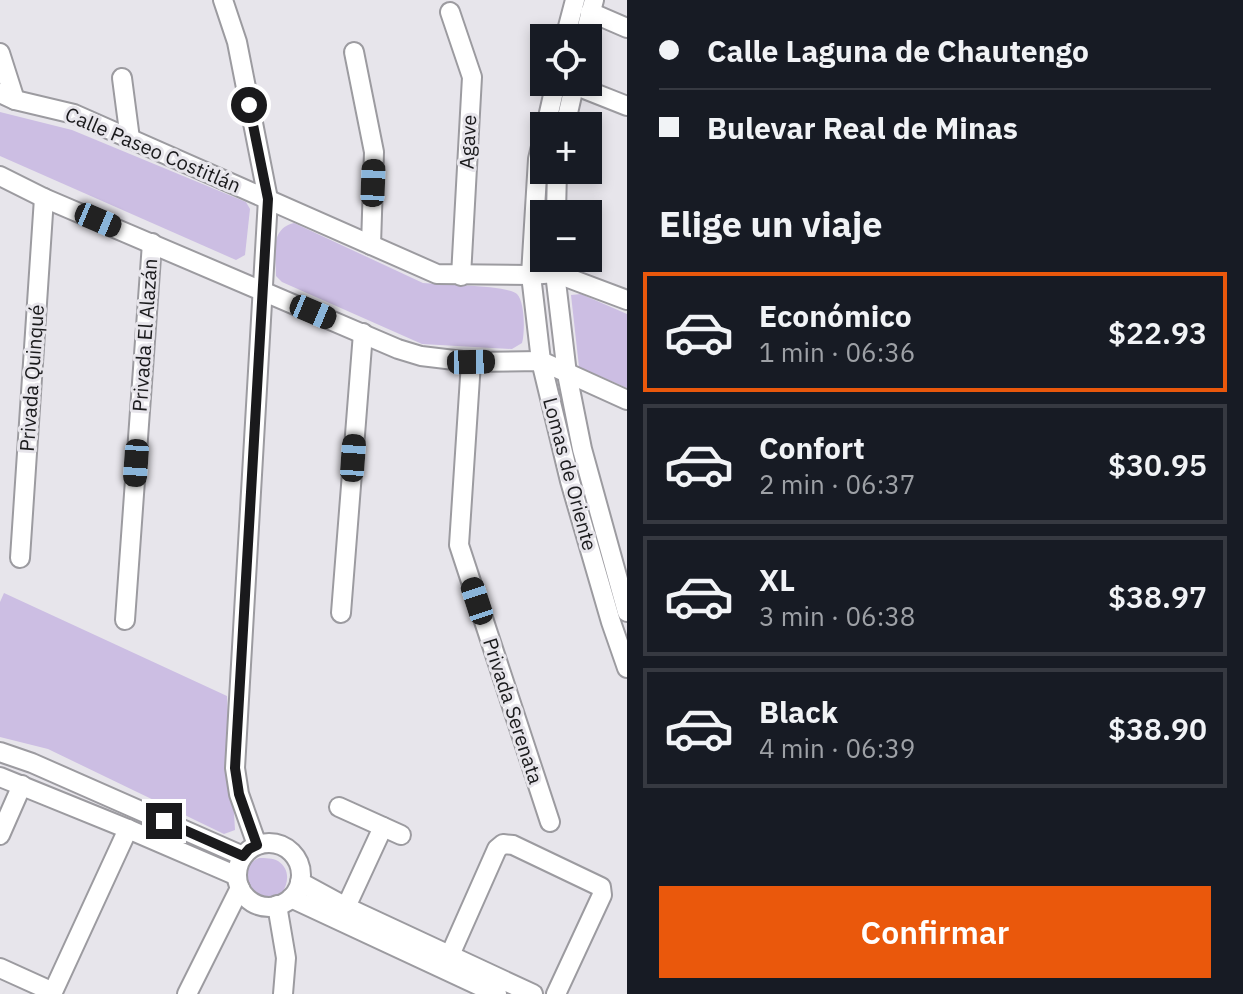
<!DOCTYPE html>
<html lang="es">
<head>
<meta charset="utf-8">
<style>
	:root { --surface:#171b24; --page:#242831; --text:#f1f3f6; --muted:#9ea1a6; --line:#363941; --accent:#ea580c }
	body { margin:0; font-family:"IBM Plex Sans",sans-serif; background:var(--page); color:var(--text); height:100vh; display:flex; flex-direction:column; font-size:30px; white-space:nowrap }
	* { box-sizing:border-box; margin:0 }
	p { font-size:26px; color:var(--muted) }
	.icon { flex:none; width:44px; height:44px; fill:none; stroke:currentColor; stroke-width:2; stroke-linecap:round; stroke-linejoin:round }
	.map { position:relative; flex:1; overflow:hidden }
	.drawer { display:flex; flex-direction:column; background:var(--surface); width:616px }
	.drawer>* { flex:none }
	.top-card { display:grid; align-content:center; height:176px; padding:0 32px; background:var(--surface) }
	.controls { position:absolute; left:530px; top:24px; display:grid; gap:16px }
	.controls a { display:grid; place-items:center; width:72px; height:72px; border-radius:0px; background:var(--surface); box-shadow:0 4px 12px #0003; font-size:40px }
	.end { position:absolute; width:36px; height:36px; margin:-18px; border:10px solid #1a1a1c; background:#fff; box-shadow:0 0 0 4px #fff }
	.from { border-radius:50% }
	.car { position:absolute; width:24px; height:48px; margin:-24px -12px; border-radius:10px; box-shadow:0 0 6px 2px #0007; background:linear-gradient(#222 24%,#8ab4d8 0 40%,#222 0 76%,#8ab4d8 0 86%,#222 0) }
	.top-card b { display:flex; align-items:center; gap:28px; height:76px; font-size:30px }
	.top-card b+b { border-top:2px solid var(--line) }
	.top-card i { width:20px; height:20px; background:var(--text) }
	ul { padding:0; list-style:none }
	li { display:flex; align-items:center; gap:24px; height:120px; margin:0 16px 12px; padding:0 16px; border:4px solid var(--line); border-radius:0px }
	li div { flex:1 }
	li b { display:block; font-size:30px }
	li em { font-style:normal; font-weight:600 }
	li.selected { border-color:var(--accent) }
	li>.icon { width:72px; height:72px; stroke-width:1.5 }
	h2 { padding:0 32px; font-size:36px; line-height:96px }
	.button { display:flex; gap:16px; margin-top:auto; padding:16px 32px }
	.button a { flex:1; height:92px; border-radius:0px; background:var(--accent); color:#fff; font-size:32px; font-weight:600; line-height:92px; text-align:center }
	main { display:flex; flex:1; min-height:0 }
	.map>svg:first-child { display:block }
</style>
</head>
<body>
<main>
<div class="map">
<svg width="627" height="994" viewBox="0 0 627 994">
	<rect width="100%" height="100%" fill="#e7e5eb"/>
	<!-- green -->
	<g fill="#ccbee3">
		<path d="M0,112L72,130L246,202L250,209L245,255L236,260L0,156Z"/>
		<path d="M294,223L423,283C441,285 508,285 517,294C525,302 525,333 522,343L512,349L422,344L282,282L276,276C276,255 269,229 294,223Z"/>
		<path d="M581,294L627,314V388L579,367L571,295Z"/>
		<path d="M4,593L227,696L235,830L224,834L48,749L0,737V602Z"/>
		<path d="M259,858C265,858 273,858 278,861C296,873 284,896 271,905C255,902 239,896 243,877C245,867 250,862 259,858Z"/>
	</g>
	<g fill="none" stroke-linecap="round" stroke-linejoin="round">
		<defs>
			<g id="minor">
				<path d="M223,0L237,42L268,199L235,768L239,794L257,845"/>
				<path d="M450,12L472,77L461,276"/>
				<path d="M590,12L627,28"/>
				<path d="M565,38L575,0"/>
				<path d="M584,38L594,0"/>
				<path d="M354,52L374,152L371,245"/>
				<path d="M0,53L15,100"/>
				<path d="M122,78L130,139"/>
				<path d="M574,85L627,106"/>
				<path d="M0,93L15,100L74,114L437,274L531,275L555,273L627,300"/>
				<path d="M546,126L556,82"/>
				<path d="M565,126L575,82"/>
				<path d="M544,134L538,159L531,275L541,361L570,481L611,622L627,668"/>
				<path d="M0,176L44,198L398,349L421,356L471,362L541,361L627,400"/>
				<path d="M556,214L557,170"/>
				<path d="M555,258V273L567,374L582,449L627,612"/>
				<path d="M471,362L459,545L550,822"/>
				<path d="M20,558L44,198"/>
				<path d="M341,613L363,333"/>
				<path d="M125,620L152,243"/>
				<path d="M0,752L32,763L243,856"/>
				<path d="M0,777L128,829L237,876"/>
				<path d="M339,807L401,835"/>
				<path d="M0,835L22,785"/>
				<circle cx="269" cy="875" r="32"/>
				<path d="M300,882L346,907L533,994"/>
				<path d="M291,898L497,994"/>
				<path d="M277,905L286,958L283,994"/>
				<path d="M346,907L383,827"/>
				<path d="M450,955L497,849L503,844L513,845L601,887L602,895L556,994"/>
				<path d="M0,968L53,992"/>
				<path d="M52,994L128,829"/>
				<path d="M187,994L240,888"/>
			</g>
		</defs>
		<!-- minor casing -->
		<use href="#minor" stroke="#9c9ba0" stroke-width="22"/>
		<!-- minor -->
		<use href="#minor" stroke="#fff" stroke-width="18"/>
	</g>
	<g fill="none" stroke-linecap="round" stroke-linejoin="round">
		<!-- route -->
		<path stroke="#1a1a1c" stroke-width="10" d="M164,821L243,856L249,849L257,845L239,794L235,768L268,199L249,105"/>
	</g>
	<g text-anchor="middle" stroke-width="6" stroke-linejoin="round" paint-order="stroke">
		<!-- street labels -->
		<g font-size="20" fill="#1a1a1c" stroke="#e7e5eb">
			<text transform="translate(468 142) rotate(-87)" y="7">Agave</text>
			<text transform="translate(153 150) rotate(23)" y="7">Calle Paseo Costitlán</text>
			<text transform="translate(145 335) rotate(-86)" y="7">Privada El Alazán</text>
			<text transform="translate(32 378) rotate(-86)" y="7">Privada Quinqué</text>
			<text transform="translate(570 474) rotate(75)" y="7">Lomas de Oriente</text>
			<text transform="translate(513 711) rotate(72)" y="7">Privada Serenata</text>
		</g>
	</g>
</svg>
<div class="controls">
<a><svg class="icon" aria-label="locate" viewBox="0 0 24 24"><circle cx="12" cy="12" r="6"/><path d="M12 2v4M12 18v4M2 12h4M18 12h4"/></svg></a>
<a>+</a>
<a>−</a>
</div>
<i class="end from" style="left:249px;top:105px"></i>
<i class="end" style="left:164px;top:821px"></i>
<i class="car" style="left:373px;top:183px;rotate:2deg"></i>
<i class="car" style="left:98px;top:220px;rotate:113deg"></i>
<i class="car" style="left:313px;top:312px;rotate:113deg"></i>
<i class="car" style="left:471px;top:362px;rotate:89deg"></i>
<i class="car" style="left:353px;top:458px;rotate:4deg"></i>
<i class="car" style="left:136px;top:463px;rotate:184deg"></i>
<i class="car" style="left:477px;top:601px;rotate:342deg"></i>
</div>
<section class="drawer">
<div class="top-card">
<b><i class="from"></i>Calle Laguna de Chautengo</b>
<b><i></i>Bulevar Real de Minas</b>
</div>
<h2>Elige un viaje</h2>
<ul>
<li class="selected"><svg class="icon" aria-label="car" viewBox="0 0 24 24"><path d="M5 17H2v-5l4-1 3-4h7l3 4 3 1v5h-3M9 17h6M6 11h13"/><circle cx="7" cy="17" r="2"/><circle cx="17" cy="17" r="2"/></svg><div><b>Económico</b><p>1 min · 06:36</p></div><em>$22.93</em></li>
<li><svg class="icon" aria-label="car" viewBox="0 0 24 24"><path d="M5 17H2v-5l4-1 3-4h7l3 4 3 1v5h-3M9 17h6M6 11h13"/><circle cx="7" cy="17" r="2"/><circle cx="17" cy="17" r="2"/></svg><div><b>Confort</b><p>2 min · 06:37</p></div><em>$30.95</em></li>
<li><svg class="icon" aria-label="car" viewBox="0 0 24 24"><path d="M5 17H2v-5l4-1 3-4h7l3 4 3 1v5h-3M9 17h6M6 11h13"/><circle cx="7" cy="17" r="2"/><circle cx="17" cy="17" r="2"/></svg><div><b>XL</b><p>3 min · 06:38</p></div><em>$38.97</em></li>
<li><svg class="icon" aria-label="car" viewBox="0 0 24 24"><path d="M5 17H2v-5l4-1 3-4h7l3 4 3 1v5h-3M9 17h6M6 11h13"/><circle cx="7" cy="17" r="2"/><circle cx="17" cy="17" r="2"/></svg><div><b>Black</b><p>4 min · 06:39</p></div><em>$38.90</em></li>
</ul>
<div class="button"><a>Confirmar</a></div>
</section>
</main>
</body>
</html>
